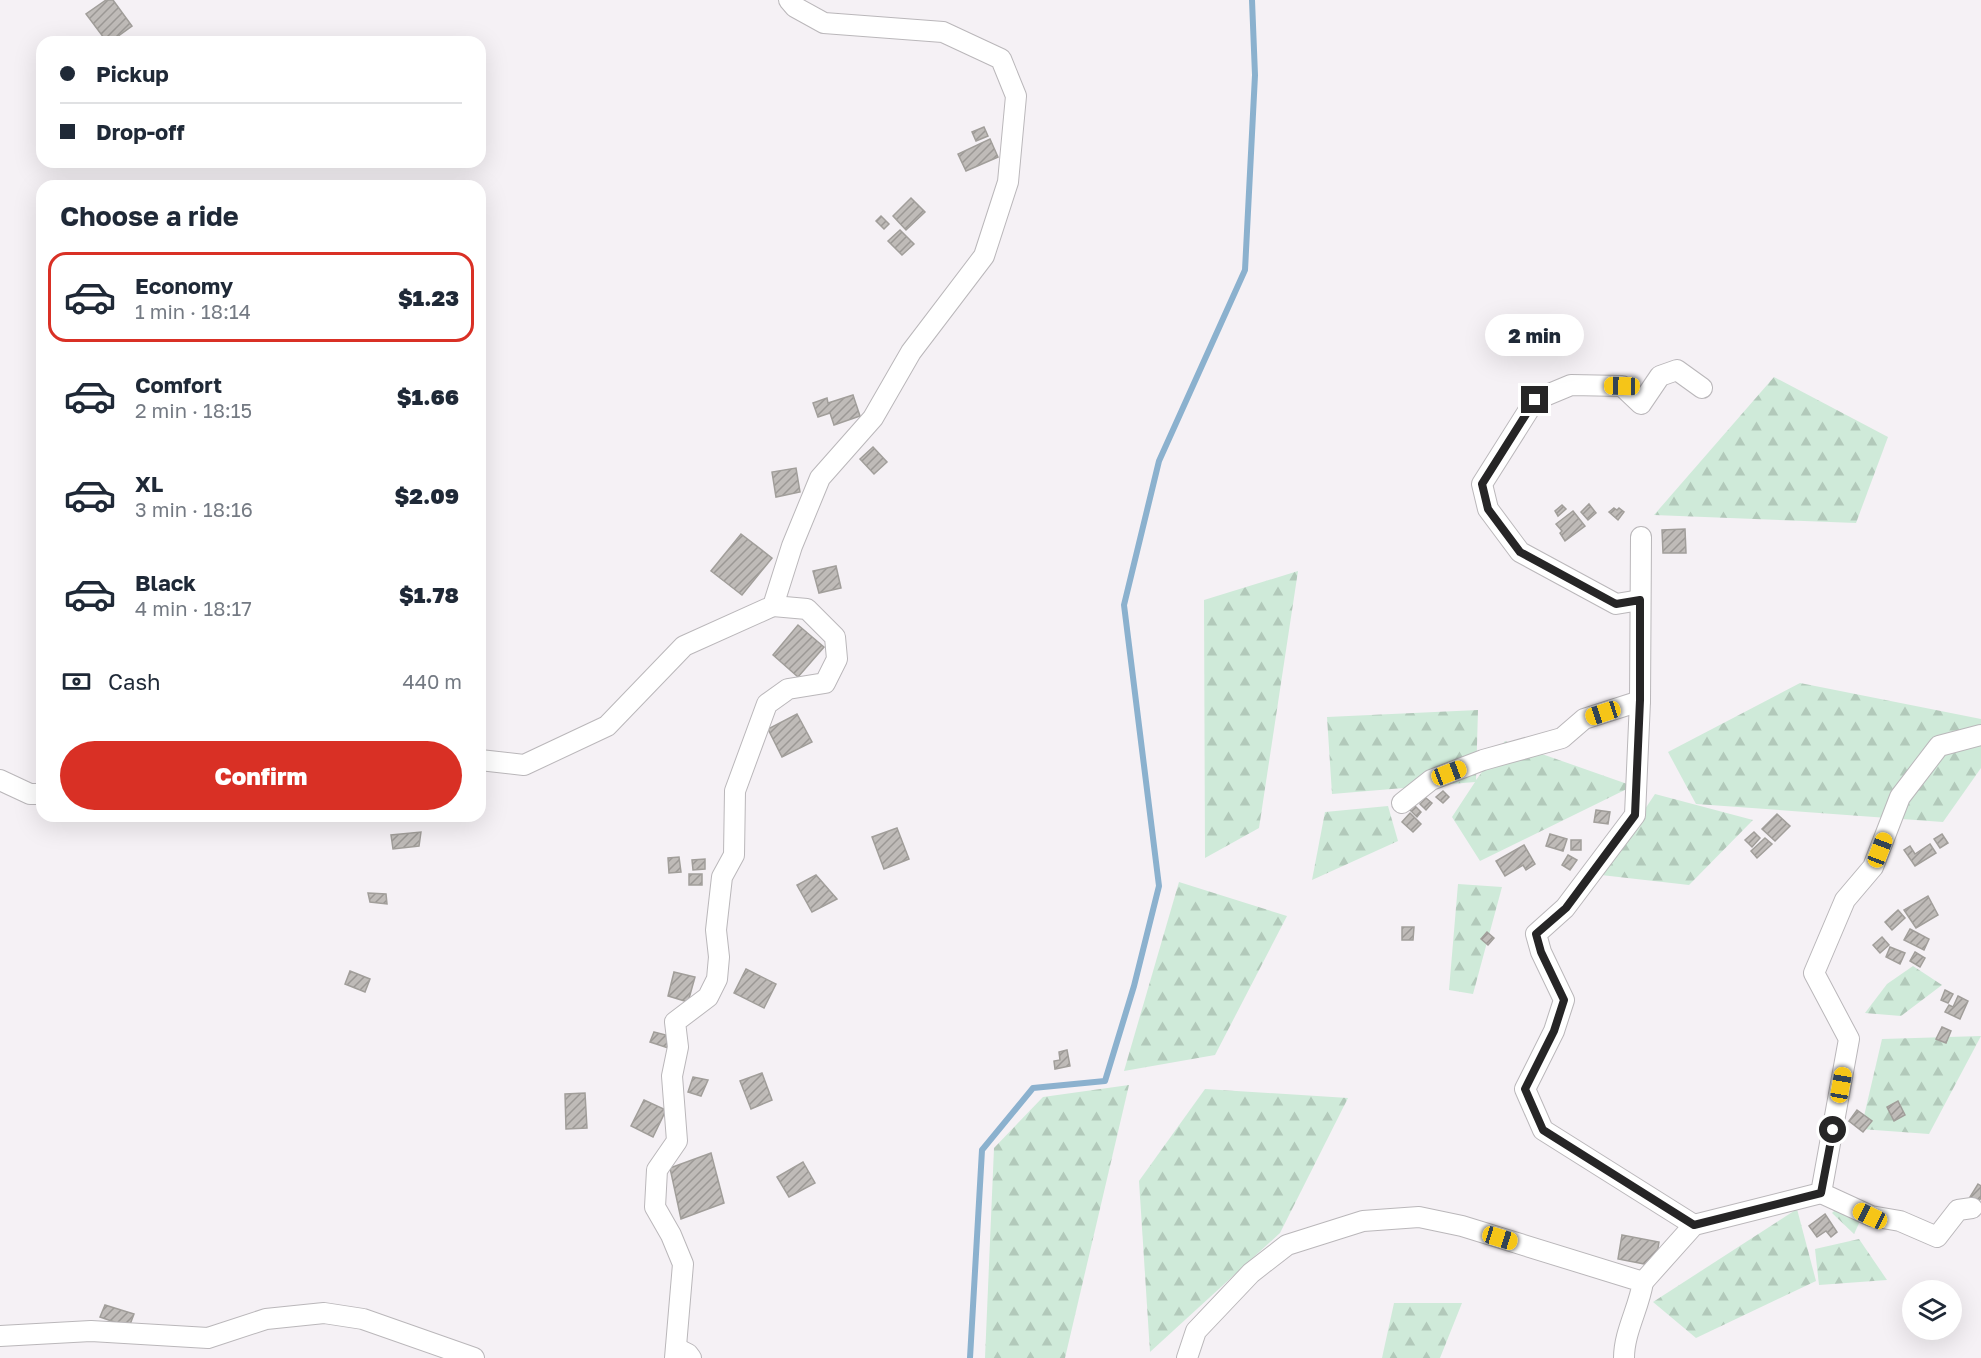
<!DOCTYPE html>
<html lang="en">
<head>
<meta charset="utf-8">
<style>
	:root { --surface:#fff; --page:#f6f6f7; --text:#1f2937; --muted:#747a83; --line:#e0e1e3; --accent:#d93025 }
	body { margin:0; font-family:"Golos Text",sans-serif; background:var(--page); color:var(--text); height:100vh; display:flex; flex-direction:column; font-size:22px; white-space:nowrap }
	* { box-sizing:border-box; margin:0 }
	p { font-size:20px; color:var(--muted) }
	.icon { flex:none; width:33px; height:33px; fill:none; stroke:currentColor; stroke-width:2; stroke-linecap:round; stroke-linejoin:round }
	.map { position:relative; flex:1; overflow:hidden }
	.panel { position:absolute; left:36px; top:180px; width:450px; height:642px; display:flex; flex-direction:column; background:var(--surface); border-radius:18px; box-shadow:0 6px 24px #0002 }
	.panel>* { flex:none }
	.banner { position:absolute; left:36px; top:36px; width:450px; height:132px; border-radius:18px; box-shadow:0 6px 24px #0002; display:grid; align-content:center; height:132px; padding:0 24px; background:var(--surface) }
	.buttons { position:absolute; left:1902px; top:1280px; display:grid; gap:12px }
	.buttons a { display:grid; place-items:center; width:60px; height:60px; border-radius:50%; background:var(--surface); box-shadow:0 6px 24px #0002; font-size:30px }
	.end { position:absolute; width:27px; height:27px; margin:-14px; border:8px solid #262526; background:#fff; box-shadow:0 0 0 3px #fff }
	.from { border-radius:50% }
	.bubble { position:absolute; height:42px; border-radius:21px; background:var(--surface); box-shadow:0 6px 24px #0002; font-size:20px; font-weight:800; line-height:42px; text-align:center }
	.car { position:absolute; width:18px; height:36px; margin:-18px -9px; border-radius:8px; box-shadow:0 0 4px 2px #0007; background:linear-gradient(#f5c518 24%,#345 0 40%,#f5c518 0 76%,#345 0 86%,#f5c518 0) }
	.banner b { display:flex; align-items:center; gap:21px; height:57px; font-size:22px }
	.banner b+b { border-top:2px solid var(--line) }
	.banner i { width:15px; height:15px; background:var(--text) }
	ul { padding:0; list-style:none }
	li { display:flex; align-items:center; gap:18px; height:90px; margin:0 12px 9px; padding:0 12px; border:3px solid transparent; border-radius:18px }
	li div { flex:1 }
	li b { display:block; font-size:22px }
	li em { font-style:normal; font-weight:800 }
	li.on { border-color:var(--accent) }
	li>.icon { width:54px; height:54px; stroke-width:1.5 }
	h2 { padding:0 24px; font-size:27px; line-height:72px }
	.pay { display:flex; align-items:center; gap:15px; height:66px; padding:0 24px; font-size:22px }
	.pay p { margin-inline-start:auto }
	.cta { display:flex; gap:12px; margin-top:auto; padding:12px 24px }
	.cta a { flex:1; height:69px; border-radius:36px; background:var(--accent); color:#fff; font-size:24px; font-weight:800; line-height:69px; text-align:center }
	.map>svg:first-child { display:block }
</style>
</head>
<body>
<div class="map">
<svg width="1981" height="1358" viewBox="0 0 1981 1358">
	<defs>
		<pattern id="forest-firs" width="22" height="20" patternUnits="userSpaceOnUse" patternTransform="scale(1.5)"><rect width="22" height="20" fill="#cfead9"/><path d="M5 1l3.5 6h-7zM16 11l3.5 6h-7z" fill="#b2c9ba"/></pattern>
		<pattern id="building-hatch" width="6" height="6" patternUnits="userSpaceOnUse" patternTransform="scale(1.5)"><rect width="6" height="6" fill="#bfbbb8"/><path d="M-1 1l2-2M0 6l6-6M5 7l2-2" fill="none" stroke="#9b9895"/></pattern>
	</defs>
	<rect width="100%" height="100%" fill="#f5f1f5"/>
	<!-- forest -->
	<g fill="url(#forest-firs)">
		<path d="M1774,377L1888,437L1856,523L1654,515Z"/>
		<path d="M1298,571L1259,828L1205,858L1204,600Z"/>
		<path d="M1800,683L1981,719V768L1943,822L1696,804L1668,752Z"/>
		<path d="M1478,710L1476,780L1505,741L1633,786L1480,861L1452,817L1475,782L1332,794L1327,717Z"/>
		<path d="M1655,794L1753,820L1689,885L1601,875Z"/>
		<path d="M1388,806L1398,841L1312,880L1325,812Z"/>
		<path d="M1179,882L1287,916L1215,1055L1124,1071Z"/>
		<path d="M1458,884L1502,887L1473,994L1449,990Z"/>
		<path d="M1913,966L1942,985L1901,1016L1865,1013L1887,984Z"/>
		<path d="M1981,1036L1929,1134L1861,1129L1882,1039Z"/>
		<path d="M1129,1085L1065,1358H985L994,1148L1043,1097Z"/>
		<path d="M1205,1089L1348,1098L1280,1233L1150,1352L1139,1181Z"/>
		<path d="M1841,1204L1862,1217L1854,1234L1832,1213Z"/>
		<path d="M1797,1209L1816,1281L1696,1338L1653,1302Z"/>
		<path d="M1859,1239L1887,1280L1819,1285L1815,1249Z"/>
		<path d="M1394,1303H1462L1440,1358H1382Z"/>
	</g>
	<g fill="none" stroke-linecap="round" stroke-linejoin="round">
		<!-- stream -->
		<path stroke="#8bb1ce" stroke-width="6" d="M970,1358L982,1150L1033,1088L1105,1081L1134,986L1159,886L1124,605L1159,461L1245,270L1255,75L1252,0"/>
	</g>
	<!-- building -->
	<g fill="url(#building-hatch)" stroke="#a19e9a" stroke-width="1.5">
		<path d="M106,0H113L132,26L110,42H107L86,14Z"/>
		<path d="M984,127L988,136L976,141L972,132Z"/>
		<path d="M990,139L998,157L966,171L958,154Z"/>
		<path d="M911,198L925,212L906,230L893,216Z"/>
		<path d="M881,216L889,224L884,229L876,221Z"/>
		<path d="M900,230L914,244L902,255L888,241Z"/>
		<path d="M853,395L860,416L834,425L830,413L818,417L813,403L827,398L828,403Z"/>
		<path d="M873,447L887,462L874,474L860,459Z"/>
		<path d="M796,468L800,492L776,497L772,472Z"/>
		<path d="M1589,504L1596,513L1588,520L1581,512Z"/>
		<path d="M1562,505L1566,509L1558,516L1555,511Z"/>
		<path d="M1614,508L1617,510L1619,508L1624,512L1618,520L1609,512Z"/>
		<path d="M1573,511L1585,526L1565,541L1560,533L1562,531L1556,524Z"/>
		<path d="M1685,529L1686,553H1663L1662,530Z"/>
		<path d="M741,534L772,558L742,595L711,571Z"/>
		<path d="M836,566L841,588L819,593L813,571Z"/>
		<path d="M798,625L824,647L798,677L773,655Z"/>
		<path d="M797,714L812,742L782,757L768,729Z"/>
		<path d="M1443,791L1449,797L1443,803L1436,797Z"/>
		<path d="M1426,798L1432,803L1426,810L1420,804Z"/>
		<path d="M1413,804L1421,812L1417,817L1409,809Z"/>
		<path d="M1596,810L1610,812L1608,824L1594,822Z"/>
		<path d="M1410,813L1421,824L1413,832L1402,822Z"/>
		<path d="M1777,814L1790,826L1775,841L1762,829Z"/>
		<path d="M897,828L909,859L884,869L872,837Z"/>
		<path d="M421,832L419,846L393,849L391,835Z"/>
		<path d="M1754,832L1760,838L1752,847L1745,840Z"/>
		<path d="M1550,834L1567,839L1563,851L1546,846Z"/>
		<path d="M1942,834L1948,843L1940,848L1934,839Z"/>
		<path d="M1765,838L1772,844L1757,858L1751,851Z"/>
		<rect x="1571" y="840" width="10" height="10"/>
		<path d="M1930,844L1936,853L1915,866L1904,850L1910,846L1915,854Z"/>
		<path d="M1524,845L1535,864L1526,870L1523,865L1505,876L1496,861Z"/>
		<path d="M1568,855L1577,860L1570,870L1562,865Z"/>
		<path d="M679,857L681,872L669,873L668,858Z"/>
		<path d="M705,859V869L693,870L692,860Z"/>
		<rect x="689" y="874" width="13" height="11"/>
		<path d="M816,875L837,899L812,912L797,885Z"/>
		<path d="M368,893L386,894L387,904L370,902Z"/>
		<path d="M1928,896L1938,915L1916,928L1904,910Z"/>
		<path d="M1898,910L1905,918L1892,930L1885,922Z"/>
		<path d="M1402,927H1414L1413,940H1402Z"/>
		<path d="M1910,929L1929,939L1924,950L1904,940Z"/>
		<path d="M1487,932L1494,938L1488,945L1481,939Z"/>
		<path d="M1882,937L1889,945L1880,953L1873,945Z"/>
		<path d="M1890,947L1905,953L1900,964L1886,957Z"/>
		<path d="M1915,952L1925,958L1920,967L1910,961Z"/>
		<path d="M746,969L776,984L764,1008L734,993Z"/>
		<path d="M350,971L370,979L365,992L345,984Z"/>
		<path d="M674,972L695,977L688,1002L668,996Z"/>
		<path d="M1945,990L1953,994L1948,1003L1941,1000Z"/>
		<path d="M1958,996L1968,1001L1960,1019L1945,1012L1949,1005L1953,1007Z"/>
		<path d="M1942,1027L1951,1031L1946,1043L1936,1039Z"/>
		<path d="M654,1032L666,1035L668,1048L650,1042Z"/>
		<path d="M1067,1050L1070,1066L1055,1069L1054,1061L1060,1060L1059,1052Z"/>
		<path d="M762,1073L772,1100L751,1109L740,1081Z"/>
		<path d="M693,1077L708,1080L701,1096L688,1092Z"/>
		<path d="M585,1093L587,1128L566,1129L565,1094Z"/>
		<path d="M644,1100L666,1110L653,1137L631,1126Z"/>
		<path d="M1898,1101L1905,1115L1894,1121L1887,1107Z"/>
		<path d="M1857,1110L1872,1121L1863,1132L1849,1121Z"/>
		<path d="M711,1153L724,1203L681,1219L670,1168Z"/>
		<path d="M803,1162L815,1183L789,1197L777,1177Z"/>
		<path d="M1978,1184L1981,1186V1198L1978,1202L1970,1197Z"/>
		<path d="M1825,1214L1837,1232L1831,1237L1826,1231L1817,1237L1809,1226Z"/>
		<path d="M1622,1235L1659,1242L1655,1266L1618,1259Z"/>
		<path d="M105,1305L134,1314L129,1327L100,1317Z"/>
	</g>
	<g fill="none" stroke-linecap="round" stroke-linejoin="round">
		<defs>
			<g id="minor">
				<path d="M1641,537L1640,701L1635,815L1565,908L1536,934L1541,952L1564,1000L1554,1031L1525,1089L1543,1130L1694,1225"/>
				<path d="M1640,600L1616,604L1520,552L1488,509L1482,484L1535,400L1571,385L1622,386L1641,404L1660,376L1677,370L1702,388"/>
				<path d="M480,760L524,765L607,726L684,646L773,606L792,546L820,478L873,418L911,352L984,256L1008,182L1016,96L1001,59L943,32L824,23L795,7L789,0"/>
				<path d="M0,780L30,794H42"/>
				<path d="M1402,803L1431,780L1483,760L1562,738L1584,719L1640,701"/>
				<path d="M1821,1193L1871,1216L1900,1221L1937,1237L1958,1210L1972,1208"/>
				<path d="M1643,1282L1694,1225L1821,1193L1849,1039L1814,973L1845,900L1873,867L1900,797L1939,746L1981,735"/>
				<path d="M0,1336L91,1331L208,1338L266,1319L324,1313L363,1319L474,1358"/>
				<path d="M676,1348L688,1354L691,1358"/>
				<path d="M675,1358L683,1264L671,1235L655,1207L657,1170L677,1141L672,1076L678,1047L675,1022L708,997L717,979L719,957L716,930L722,877L734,855L735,791L767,704L788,689L825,683L837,659L835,637L807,609L773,606"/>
				<path d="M1187,1358L1196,1331L1251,1273L1287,1245L1363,1221L1419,1217L1462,1226L1643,1282C1639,1308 1624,1332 1624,1358"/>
			</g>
		</defs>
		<!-- minor casing -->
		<use href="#minor" stroke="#bab7ba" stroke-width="22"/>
		<!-- minor -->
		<use href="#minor" stroke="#fff" stroke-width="20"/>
	</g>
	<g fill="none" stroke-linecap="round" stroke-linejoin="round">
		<!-- route -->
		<path stroke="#262526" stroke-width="8" d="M1535,400L1482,484L1488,509L1520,552L1616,604L1640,600V700L1635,815L1566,908L1536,934L1541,952L1564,1000L1554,1031L1525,1089L1543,1130L1694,1225L1821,1193L1833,1130"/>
	</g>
</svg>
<div class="buttons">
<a><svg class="icon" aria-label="layers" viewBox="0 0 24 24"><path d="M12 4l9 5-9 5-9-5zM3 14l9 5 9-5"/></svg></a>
</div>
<i class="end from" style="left:1833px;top:1130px"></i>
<i class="end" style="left:1535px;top:400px"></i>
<div class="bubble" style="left:1485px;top:314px;width:99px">2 min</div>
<i class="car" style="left:1622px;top:386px;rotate:271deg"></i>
<i class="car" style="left:1603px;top:713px;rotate:252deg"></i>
<i class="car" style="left:1449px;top:773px;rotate:69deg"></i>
<i class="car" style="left:1880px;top:850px;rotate:21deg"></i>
<i class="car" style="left:1841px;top:1085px;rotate:10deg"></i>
<i class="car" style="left:1870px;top:1216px;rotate:296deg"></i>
<i class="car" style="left:1500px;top:1238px;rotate:107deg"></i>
<div class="banner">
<b><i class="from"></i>Pickup</b>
<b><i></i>Drop-off</b>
</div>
<section class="panel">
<h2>Choose a ride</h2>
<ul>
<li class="on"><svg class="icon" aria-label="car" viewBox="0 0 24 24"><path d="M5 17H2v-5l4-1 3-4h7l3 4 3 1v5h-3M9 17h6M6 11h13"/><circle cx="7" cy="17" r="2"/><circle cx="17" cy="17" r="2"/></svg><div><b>Economy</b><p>1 min · 18:14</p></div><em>$1.23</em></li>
<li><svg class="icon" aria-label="car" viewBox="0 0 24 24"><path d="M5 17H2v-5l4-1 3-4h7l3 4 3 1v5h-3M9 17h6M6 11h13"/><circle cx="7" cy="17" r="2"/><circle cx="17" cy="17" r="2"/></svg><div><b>Comfort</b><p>2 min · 18:15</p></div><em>$1.66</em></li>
<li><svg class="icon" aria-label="car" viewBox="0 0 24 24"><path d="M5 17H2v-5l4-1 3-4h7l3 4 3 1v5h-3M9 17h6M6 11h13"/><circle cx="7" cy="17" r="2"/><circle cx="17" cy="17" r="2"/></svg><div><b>XL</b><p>3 min · 18:16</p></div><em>$2.09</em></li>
<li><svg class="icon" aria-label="car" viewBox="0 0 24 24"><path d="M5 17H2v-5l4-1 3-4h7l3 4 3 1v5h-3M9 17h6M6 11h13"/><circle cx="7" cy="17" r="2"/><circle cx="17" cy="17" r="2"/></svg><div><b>Black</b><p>4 min · 18:17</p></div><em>$1.78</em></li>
</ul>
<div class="pay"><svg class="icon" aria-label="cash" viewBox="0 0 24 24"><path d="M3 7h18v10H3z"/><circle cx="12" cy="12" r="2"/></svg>Cash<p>440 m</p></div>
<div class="cta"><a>Confirm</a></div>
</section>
</div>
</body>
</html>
